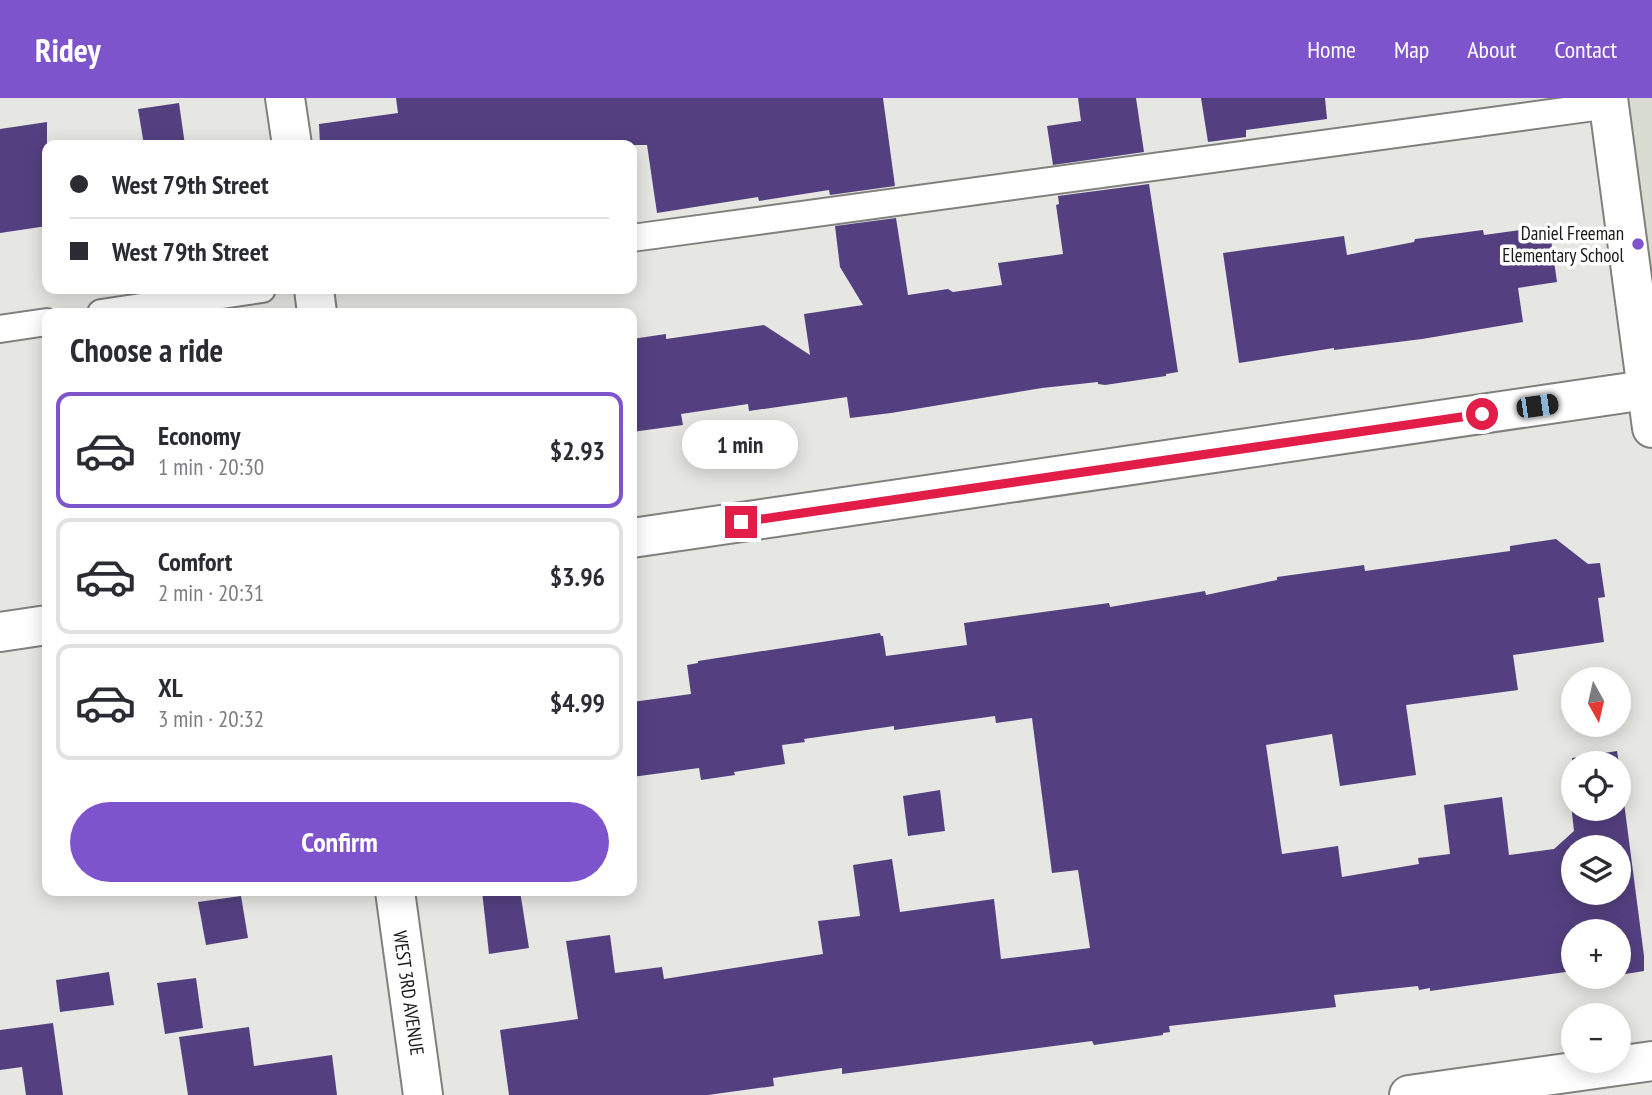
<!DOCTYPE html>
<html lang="en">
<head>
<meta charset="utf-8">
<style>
	:root { --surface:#fff; --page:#f2f2f3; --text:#2b2b33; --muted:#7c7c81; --line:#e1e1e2; --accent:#7e54cd }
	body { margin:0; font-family:"PT Sans Narrow",sans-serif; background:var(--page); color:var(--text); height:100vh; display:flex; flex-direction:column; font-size:26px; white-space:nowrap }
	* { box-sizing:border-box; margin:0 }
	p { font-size:23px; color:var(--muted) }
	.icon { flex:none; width:38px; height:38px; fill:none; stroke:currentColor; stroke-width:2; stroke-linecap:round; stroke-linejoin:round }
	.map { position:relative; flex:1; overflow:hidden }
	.details { position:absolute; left:42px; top:210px; width:595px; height:588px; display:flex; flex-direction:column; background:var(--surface); border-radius:14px; box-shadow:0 4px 18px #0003 }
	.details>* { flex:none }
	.banner { position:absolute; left:42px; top:42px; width:595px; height:154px; border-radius:14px; box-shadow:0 4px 18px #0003; display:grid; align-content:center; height:154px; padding:0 28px; background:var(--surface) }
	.needle { width:46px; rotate:172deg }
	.controls { position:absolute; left:1561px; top:569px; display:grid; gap:14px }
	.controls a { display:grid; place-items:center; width:70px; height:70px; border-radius:50%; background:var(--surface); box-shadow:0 4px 18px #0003; font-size:35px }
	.end { position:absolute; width:32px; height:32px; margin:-16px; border:9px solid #e11d48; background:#fff; box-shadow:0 0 0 4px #fff }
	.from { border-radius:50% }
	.bubble { position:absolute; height:49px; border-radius:24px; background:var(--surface); box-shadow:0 4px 18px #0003; font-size:23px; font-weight:700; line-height:49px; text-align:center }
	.car { position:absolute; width:21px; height:42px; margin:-21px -10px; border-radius:9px; box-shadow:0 0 5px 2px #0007; background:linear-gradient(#222 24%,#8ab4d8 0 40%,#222 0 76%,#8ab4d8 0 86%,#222 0) }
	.banner b { display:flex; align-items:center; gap:24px; height:66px; font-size:26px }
	.banner b+b { border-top:2px solid var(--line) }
	.banner i { width:18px; height:18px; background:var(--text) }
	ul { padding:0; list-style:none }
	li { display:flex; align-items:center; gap:21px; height:116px; margin:0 14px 10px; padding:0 14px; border:4px solid var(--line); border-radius:14px }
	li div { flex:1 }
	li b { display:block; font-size:26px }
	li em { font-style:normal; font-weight:700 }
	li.active { border-color:var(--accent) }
	li>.icon { width:63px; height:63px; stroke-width:1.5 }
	h2 { padding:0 28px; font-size:32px; line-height:84px }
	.cta { display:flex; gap:14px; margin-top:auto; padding:14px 28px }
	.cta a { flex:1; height:80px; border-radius:42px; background:var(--accent); color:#fff; font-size:28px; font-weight:700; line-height:80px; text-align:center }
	header { display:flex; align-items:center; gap:42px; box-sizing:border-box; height:98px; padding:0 35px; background:var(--accent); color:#fff }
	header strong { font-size:33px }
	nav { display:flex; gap:38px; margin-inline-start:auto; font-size:24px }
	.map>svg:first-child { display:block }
</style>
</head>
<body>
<header>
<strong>Ridey</strong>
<nav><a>Home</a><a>Map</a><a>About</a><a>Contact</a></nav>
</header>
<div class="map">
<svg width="1652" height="997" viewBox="0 0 1652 997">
	<rect width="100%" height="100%" fill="#e6e7e2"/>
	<!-- built -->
	<path fill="#d9dcd0" d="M1603,0H1652V291Z"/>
	<!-- building -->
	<g fill="#544080" fill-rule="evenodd">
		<path d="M396,0H883L895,88L830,97L829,92L759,103L758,99L657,115L647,47H320L319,26L398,15Z"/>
		<path d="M1078,0H1136L1144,54L1053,67L1047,28L1081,23Z"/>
		<path d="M1201,0H1325L1327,21L1246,32V39L1208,44Z"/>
		<path d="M179,5L185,47H144L138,11Z"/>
		<path d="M47,24V128L0,135V31Z"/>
		<path d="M1149,86L1178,274L1166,276V278L1105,287L1098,286V284L1042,290L891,315L850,320L847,299L749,313L748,306L681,316L683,327L632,334V241L666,236V241L764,227L810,257L804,216L863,207L840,169L835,128L896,120L908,197L948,191L953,194L1002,187L998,165L1063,156L1056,107L1059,106L1058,98Z"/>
		<path d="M1549,128L1557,184L1518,190L1523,224L1422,241L1334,252V250L1239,265L1223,155L1344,138L1347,157L1414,144L1415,141L1483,132L1484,137Z"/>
		<path d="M1556,441L1588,466L1600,465L1605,499L1598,500L1604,544L1513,557L1518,592L1406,607L1416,677L1340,688L1332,636L1266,647L1282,756L1338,748L1342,779L1419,766L1418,760L1450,756L1444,707L1502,699L1509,757L1554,751L1574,733L1570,697L1573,696V710H1619V666L1644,858V873L1619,877V833H1573V873L1430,893V890L1419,892L1418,888L1334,897L1336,909L1169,928L1170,934L1163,935V937L1094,947L1092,943L842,976V970L773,980L774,988L708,997H509L500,932L578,921L566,843L610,837L615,875L662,869L664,881L823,856L818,823L860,818L853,767L892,761L900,814L994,801L1001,861L1090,850L1078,772L1052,775L1032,620L996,625L995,618L894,632V628L804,641L805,644L782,647L785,666L734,674L735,677L701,682L699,670L632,679V604L691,596L687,567L698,565V563L880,535L881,538H883L886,558L967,547L964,525L1109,505L1110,509L1205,493L1206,497L1277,482V479L1364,467L1365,473L1510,453V448ZM1573,749H1619V794H1573Z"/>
		<path d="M1617,653L1619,665H1573V671L1572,660Z"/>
		<path d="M940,692L945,733L908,738L903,698Z"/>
		<path d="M482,793H520L529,850L489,856Z"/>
		<path d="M241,798L248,840L206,847L198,804Z"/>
		<path d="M109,874L114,907L60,914L56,882Z"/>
		<path d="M196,880L203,930L165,936L157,885Z"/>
		<path d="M53,925L63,997H26L22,969L0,972V932Z"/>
		<path d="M249,929L254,968L332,957L337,997H188L179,939Z"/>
	</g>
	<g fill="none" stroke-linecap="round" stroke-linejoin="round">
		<defs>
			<g id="lane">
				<path d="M632,140L1609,7"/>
				<path d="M101,215L262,191"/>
				<path d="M0,231L47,224"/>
			</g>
			<g id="street">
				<path d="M285,0L292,47"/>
				<path d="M314,191L317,215"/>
				<path d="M632,440L1652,291"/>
				<path d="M0,534L47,527"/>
				<path d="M395,793L423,997"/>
				<path d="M1409,997L1652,963"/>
			</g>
			<path id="secondary" d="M1608,0L1652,330"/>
		</defs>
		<!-- lane casing -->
		<use href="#lane" stroke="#80817d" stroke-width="30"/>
		<!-- street casing -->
		<use href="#street" stroke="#80817d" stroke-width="42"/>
		<!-- secondary casing -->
		<use href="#secondary" stroke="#80817d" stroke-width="42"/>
		<!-- lane -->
		<use href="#lane" stroke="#fff" stroke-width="26"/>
		<!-- street -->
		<use href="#street" stroke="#fff" stroke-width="38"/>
		<!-- secondary -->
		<use href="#secondary" stroke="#fff" stroke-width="38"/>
	</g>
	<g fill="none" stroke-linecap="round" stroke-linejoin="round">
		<!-- route -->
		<path stroke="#e11d48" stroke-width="9" d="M741,424L1482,316"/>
	</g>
	<!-- markers -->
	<circle fill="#7e54cd" stroke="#fff" stroke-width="2.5" cx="1638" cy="146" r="7"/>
	<g text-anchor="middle" stroke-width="7" stroke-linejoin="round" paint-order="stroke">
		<!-- poi labels -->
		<g font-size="19" fill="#181917" stroke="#fff" text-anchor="end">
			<text x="1624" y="142">Daniel Freeman<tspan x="1624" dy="22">Elementary School</tspan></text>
		</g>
		<!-- street labels -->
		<g font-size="19" fill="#181917" stroke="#fff">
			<text transform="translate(409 895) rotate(82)" y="7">WEST 3RD AVENUE</text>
		</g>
	</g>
</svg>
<div class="controls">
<a><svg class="needle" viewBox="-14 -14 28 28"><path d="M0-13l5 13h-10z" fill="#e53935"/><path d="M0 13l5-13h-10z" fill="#7c7c81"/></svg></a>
<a><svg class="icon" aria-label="locate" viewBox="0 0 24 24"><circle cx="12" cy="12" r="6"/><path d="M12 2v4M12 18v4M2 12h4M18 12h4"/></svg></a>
<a><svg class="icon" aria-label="layers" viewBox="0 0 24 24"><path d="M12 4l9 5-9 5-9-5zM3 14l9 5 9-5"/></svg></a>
<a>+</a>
<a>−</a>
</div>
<i class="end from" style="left:1482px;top:316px"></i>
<i class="end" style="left:741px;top:424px"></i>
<div class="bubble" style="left:682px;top:322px;width:116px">1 min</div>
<i class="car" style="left:1537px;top:308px;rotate:82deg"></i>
<div class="banner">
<b><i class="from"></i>West 79th Street</b>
<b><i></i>West 79th Street</b>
</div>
<section class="details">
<h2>Choose a ride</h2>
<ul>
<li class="active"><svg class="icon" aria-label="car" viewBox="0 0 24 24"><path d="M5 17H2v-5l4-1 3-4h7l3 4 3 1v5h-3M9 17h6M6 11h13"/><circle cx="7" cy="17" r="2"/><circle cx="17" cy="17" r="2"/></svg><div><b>Economy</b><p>1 min · 20:30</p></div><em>$2.93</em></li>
<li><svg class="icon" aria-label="car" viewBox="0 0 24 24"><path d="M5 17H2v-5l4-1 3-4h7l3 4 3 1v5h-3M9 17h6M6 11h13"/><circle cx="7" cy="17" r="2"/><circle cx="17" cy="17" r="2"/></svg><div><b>Comfort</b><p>2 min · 20:31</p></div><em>$3.96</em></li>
<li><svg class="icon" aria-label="car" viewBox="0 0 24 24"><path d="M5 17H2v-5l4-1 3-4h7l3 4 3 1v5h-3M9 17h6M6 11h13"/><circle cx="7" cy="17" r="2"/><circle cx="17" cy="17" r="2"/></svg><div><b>XL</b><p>3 min · 20:32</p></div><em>$4.99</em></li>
</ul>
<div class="cta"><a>Confirm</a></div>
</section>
</div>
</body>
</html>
